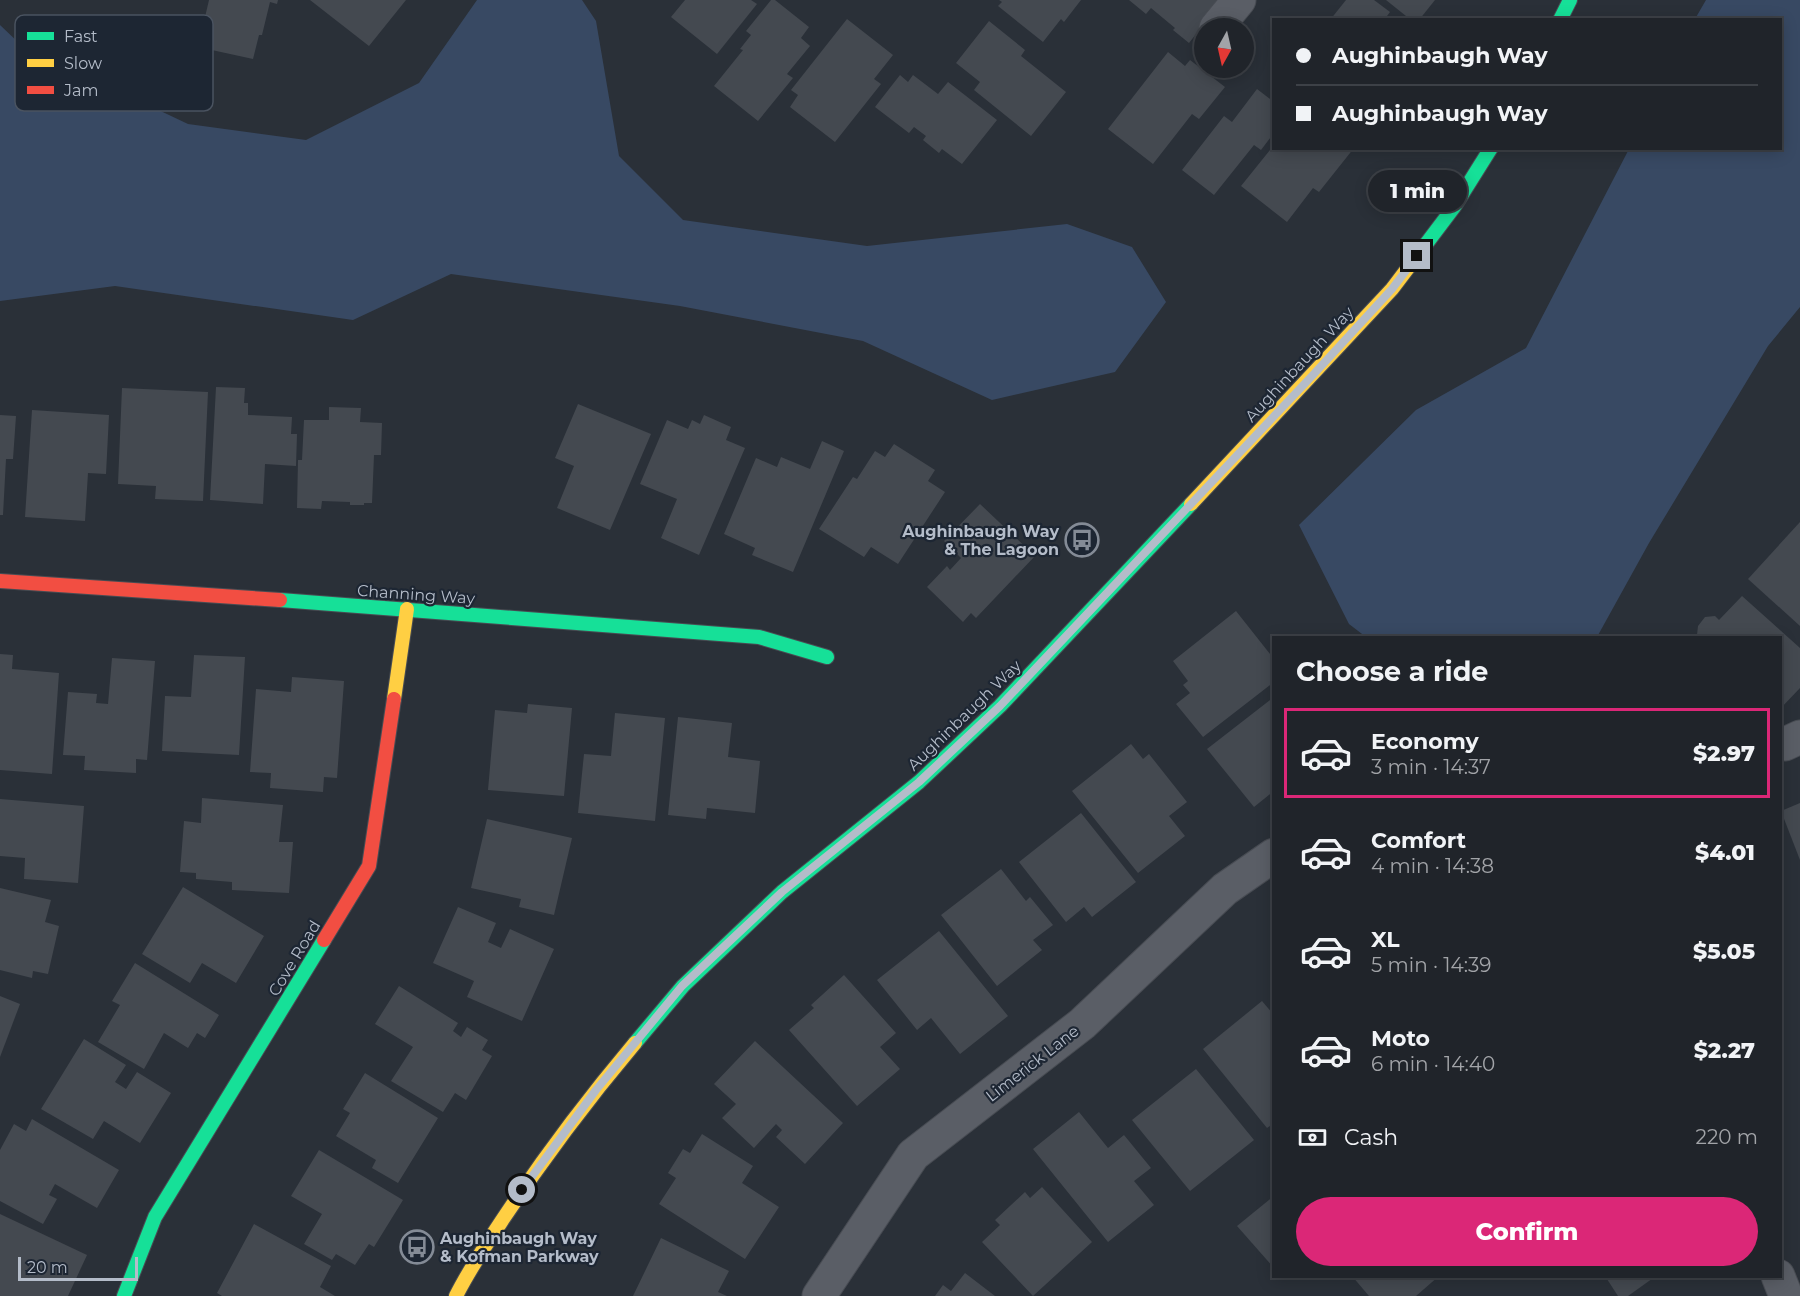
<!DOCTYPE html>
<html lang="en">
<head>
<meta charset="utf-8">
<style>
	:root { --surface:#20242a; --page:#282c32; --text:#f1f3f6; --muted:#a2a4a8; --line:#3d4147; --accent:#db2777 }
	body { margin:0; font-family:Montserrat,sans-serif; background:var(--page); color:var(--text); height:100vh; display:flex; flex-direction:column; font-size:22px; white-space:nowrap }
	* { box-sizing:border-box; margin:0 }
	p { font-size:20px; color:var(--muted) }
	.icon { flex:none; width:33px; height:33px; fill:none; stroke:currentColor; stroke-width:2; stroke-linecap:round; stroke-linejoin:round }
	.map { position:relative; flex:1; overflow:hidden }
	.panel { position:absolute; left:1272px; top:636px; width:510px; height:642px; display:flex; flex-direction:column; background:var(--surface); border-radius:0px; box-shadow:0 3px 15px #0003,0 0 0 2px var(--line) }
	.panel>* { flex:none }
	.top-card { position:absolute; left:1272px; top:18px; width:510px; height:132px; border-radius:0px; box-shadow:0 3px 15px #0003,0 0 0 2px var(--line); display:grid; align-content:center; height:132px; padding:0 24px; background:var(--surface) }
	.needle { width:39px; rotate:188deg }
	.fabs { position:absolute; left:1194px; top:18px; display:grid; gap:12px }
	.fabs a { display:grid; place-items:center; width:60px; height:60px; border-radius:50%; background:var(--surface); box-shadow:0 3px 15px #0003,0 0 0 2px var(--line); font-size:30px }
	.scale { position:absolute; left:18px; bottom:15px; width:120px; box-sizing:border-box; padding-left:6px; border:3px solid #b4bcc9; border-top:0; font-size:16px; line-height:21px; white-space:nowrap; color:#b4bcc9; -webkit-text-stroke:4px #1d2633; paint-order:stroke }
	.end { position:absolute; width:27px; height:27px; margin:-14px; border:8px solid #b4bcc9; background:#111; box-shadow:0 0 0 3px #111 }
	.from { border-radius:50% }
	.bubble { position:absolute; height:42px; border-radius:21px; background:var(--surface); box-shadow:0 3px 15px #0003,0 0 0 2px var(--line); font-size:20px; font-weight:800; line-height:42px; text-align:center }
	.top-card b { display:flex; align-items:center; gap:21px; height:57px; font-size:22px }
	.top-card b+b { border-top:2px solid var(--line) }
	.top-card i { width:15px; height:15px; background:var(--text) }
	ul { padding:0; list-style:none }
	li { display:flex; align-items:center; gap:18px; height:90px; margin:0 12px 9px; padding:0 12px; border:3px solid transparent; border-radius:0px }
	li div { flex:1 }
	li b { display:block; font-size:22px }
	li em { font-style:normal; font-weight:800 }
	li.current { border-color:var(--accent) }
	li>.icon { width:54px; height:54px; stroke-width:1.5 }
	h2 { padding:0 24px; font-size:27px; line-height:72px }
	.pay { display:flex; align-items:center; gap:15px; height:66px; padding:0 24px; font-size:22px }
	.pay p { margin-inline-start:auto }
	.button { display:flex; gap:12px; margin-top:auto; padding:12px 24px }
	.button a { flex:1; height:69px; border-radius:36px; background:var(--accent); color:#fff; font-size:24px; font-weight:800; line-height:69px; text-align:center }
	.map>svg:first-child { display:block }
</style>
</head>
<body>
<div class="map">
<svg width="1800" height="1296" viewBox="0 0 1800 1296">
	<rect width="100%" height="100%" fill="#2a3038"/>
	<!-- water -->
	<g fill="#384963">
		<path d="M477,0H582L596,21L619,156L683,220L867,246L1067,224L1132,247L1166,302L1115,372L992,400L863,341L680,306L451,274L353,320L115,286L0,301V25L21,45L188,124L306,140L419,83Z"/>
		<path d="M1706,0H1800V307L1768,346L1649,543L1597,637H1366L1349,624L1299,525L1416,410L1526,348L1629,149L1780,148V20L1695,19Z"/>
	</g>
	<!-- building -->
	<g fill="#444950">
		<path d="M209,0H278L277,4L270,2L262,35H259L253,59L198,47Z"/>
		<path d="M310,0H406L369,46Z"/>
		<path d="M685,0H751L757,4L717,54L671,17Z"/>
		<path d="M771,0H775L809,27L801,38L810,46L787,74L793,78L758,121L714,86L743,50L740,49L751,35L746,31Z"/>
		<path d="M999,0H1081L1064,22L1061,19L1043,42L998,6L1002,2Z"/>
		<path d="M1129,0H1223L1189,43L1173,30L1175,28L1151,8L1146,14Z"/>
		<path d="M1346,0H1374L1390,12L1384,20H1330Z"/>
		<path d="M1386,0H1435L1419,20H1411Z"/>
		<path d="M847,19L893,55L874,79L881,84L835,142L790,107L798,95L791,90Z"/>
		<path d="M989,21L1025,50L1021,56L1066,92L1031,136L974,90L980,82L956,63Z"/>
		<path d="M1168,52L1185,66L1190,60L1225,87L1199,119L1192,114L1153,164L1108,129Z"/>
		<path d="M900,75L908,82L913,75L938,94L948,82L997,120L962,164L942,149L939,153L923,140L926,136L914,127L909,133L875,107Z"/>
		<path d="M1257,89L1274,102V133L1261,150L1254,145L1214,195L1182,170L1224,116L1232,122Z"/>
		<path d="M1274,145V148H1354L1319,192L1313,188L1287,222L1241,186Z"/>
		<path d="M216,387L245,388L244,403H248V415L292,417L291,434H297L296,466L265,464L263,504L210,500Z"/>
		<path d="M122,388L208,392L203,501L155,499L156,486L118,484Z"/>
		<path d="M578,404L651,434L610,530L557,508L574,466L555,458Z"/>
		<path d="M329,407L361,408L360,422L382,423L381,455H374L372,503H364V505H350V502L322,501L321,509L297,508L298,460H302L304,420H329Z"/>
		<path d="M32,410L109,415L106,474L88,473L85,521L25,517Z"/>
		<path d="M0,415L16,416L13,459H6L3,515H0Z"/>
		<path d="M704,415L731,427L726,440L745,448L699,555L661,538L677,499L640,484L667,420L688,429L692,420L700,424Z"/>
		<path d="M822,441L844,451L793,572L752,555L755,548L724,534L756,458L777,467L781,457L810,469Z"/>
		<path d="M894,444L935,470L928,481L945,492L898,564L871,547L864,557L819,529L853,477L857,479L875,451L885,457Z"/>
		<path d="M980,504L1035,556L976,618L971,613L963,622L927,587L947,566L950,570L961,558L944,541Z"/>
		<path d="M1800,522V626L1748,579Z"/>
		<path d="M1742,596L1800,648V688L1780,709V638H1700L1697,635L1698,626L1705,617L1715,616L1719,620Z"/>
		<path d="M1236,611L1274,659V682L1203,737L1176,704L1190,693L1183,685L1188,681L1173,661Z"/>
		<path d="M0,654L13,655L12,669L59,673L52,774L0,770Z"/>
		<path d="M194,655L245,657L239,755L162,751L165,696L191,697Z"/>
		<path d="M112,658L155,661L147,760L136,759V773L84,770L85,756L63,755L68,692L97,694L96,703L108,704Z"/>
		<path d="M292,677L344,681L337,778L324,777L323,792L270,788L271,773L250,772L256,689L291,692Z"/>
		<path d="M1274,697V791L1254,807L1207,749Z"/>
		<path d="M528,704L572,708L564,796L488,790L495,710L527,713Z"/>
		<path d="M615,713L665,718L655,821L578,813L584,754L611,756Z"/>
		<path d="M678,717L732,723L728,757L760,761L755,813L707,808L706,819L668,815Z"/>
		<path d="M1131,744L1143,759L1149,754L1187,802L1169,816L1185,836L1138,873L1072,791Z"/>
		<path d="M202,798L283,805L279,842H293L289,893L232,890V882L196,879V873L180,872L184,821L201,823Z"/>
		<path d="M0,799L84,806L78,883L24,879L25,858L0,856Z"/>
		<path d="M1800,803V860L1781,811Z"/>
		<path d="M1081,813L1136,882L1092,917L1084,907L1066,922L1019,862Z"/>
		<path d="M487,819L572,838L554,915L519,907L521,899L471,888Z"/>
		<path d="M1001,869L1026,901L1030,897L1053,925L1033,940L1042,950L997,986L941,915Z"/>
		<path d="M183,887L264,936L236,983L202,963L190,983L142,954Z"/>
		<path d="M0,888L51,900L45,922L59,926L48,974L33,971L32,978L0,970Z"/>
		<path d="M458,907L496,923L488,942L501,948L510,929L554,949L522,1021L467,997L474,981L433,963Z"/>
		<path d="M939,931L1008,1016L960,1054L931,1018L917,1030L877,980Z"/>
		<path d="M135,963L219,1015L205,1038L197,1033L188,1048L164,1033L144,1069L98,1042L120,1005L112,1001Z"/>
		<path d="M844,975L896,1033L880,1047L900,1069L857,1106L789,1030L814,1008L811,1005Z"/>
		<path d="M399,986L458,1023L453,1031L461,1037L467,1027L488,1040L482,1050L492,1056L466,1100L455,1093L443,1112L391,1081L413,1047L375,1024Z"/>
		<path d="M0,996L20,1004L0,1057Z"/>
		<path d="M1262,1001L1274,1015V1123L1267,1128L1203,1049Z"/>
		<path d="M84,1039L126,1065L115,1082L126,1089L137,1072L171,1093L140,1143L104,1121L93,1139L41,1109Z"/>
		<path d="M755,1041L843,1123L805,1164L776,1137L782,1130L776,1124L754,1148L722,1118L736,1104L714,1084Z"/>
		<path d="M1196,1069L1254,1140L1190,1191L1132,1120Z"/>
		<path d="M365,1073L438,1118L398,1183L372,1168L376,1160L336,1136L350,1113L343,1109Z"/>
		<path d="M1079,1112L1108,1148L1124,1135L1151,1168L1134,1181L1154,1205L1108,1242L1033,1149Z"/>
		<path d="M32,1119L119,1170L97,1208L55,1184L49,1195L57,1199L43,1224L0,1201V1150L14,1124L26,1131Z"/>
		<path d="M702,1134L753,1166L742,1183L779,1207L745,1259L659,1204L676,1178L668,1173L683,1149L690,1153Z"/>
		<path d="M319,1150L403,1200L374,1247L369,1244L355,1265L336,1254L332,1260L304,1244L322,1214L291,1196Z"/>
		<path d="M1042,1187L1092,1242L1033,1296L982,1242L1000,1225L995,1220L1025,1192L1030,1198Z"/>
		<path d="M1274,1196V1268L1237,1226Z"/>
		<path d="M0,1214L87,1255L68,1296H0Z"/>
		<path d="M254,1224L331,1266L320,1287L335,1296H222L217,1293Z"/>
		<path d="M661,1238L729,1271L718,1292L727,1296H633Z"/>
		<path d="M965,1273L995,1296H935L943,1285L951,1291Z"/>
		<path d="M1352,1276H1439L1416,1296H1369Z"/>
		<path d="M1605,1276H1656L1628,1296H1618Z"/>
	</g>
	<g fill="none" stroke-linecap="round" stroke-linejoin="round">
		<defs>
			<g id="street">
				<path d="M1216,28L1239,0"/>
				<path d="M1785,744L1800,737"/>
				<path d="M1778,1276L1786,1296"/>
				<path d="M819,1296L913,1155L1082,1024L1225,889L1274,855"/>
			</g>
			<g id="fast">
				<path d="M1560,20L1570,0"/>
				<path d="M1414,260L1454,207L1491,148"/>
				<path d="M280,600L759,637L827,657"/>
				<path d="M635,1043L683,986L782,892L919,782L1000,706L1191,504"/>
				<path d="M124,1296L155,1217L324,940"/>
			</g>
			<g id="slow">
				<path d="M1191,504L1392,289L1414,260"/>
				<path d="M394,699L407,609"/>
				<path d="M456,1296C469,1270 485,1246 501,1222C542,1160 587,1100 635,1043"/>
			</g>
			<g id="jam">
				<path d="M0,581L280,600"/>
				<path d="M324,940L369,866L394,699"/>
			</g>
		</defs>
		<!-- street casing -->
		<use href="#street" stroke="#484c53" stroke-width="35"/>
		<!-- fast casing -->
		<use href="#fast" stroke="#484c53" stroke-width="16"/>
		<!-- slow casing -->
		<use href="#slow" stroke="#484c53" stroke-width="16"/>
		<!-- jam casing -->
		<use href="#jam" stroke="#484c53" stroke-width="16"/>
		<!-- street -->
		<use href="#street" stroke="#5a5e66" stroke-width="33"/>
		<!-- fast -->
		<use href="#fast" stroke="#16e098" stroke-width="14"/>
		<!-- slow -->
		<use href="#slow" stroke="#ffcf43" stroke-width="14"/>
		<!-- jam -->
		<use href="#jam" stroke="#f24e42" stroke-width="14"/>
	</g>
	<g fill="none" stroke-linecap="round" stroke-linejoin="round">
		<!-- route -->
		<path stroke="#b4bcc9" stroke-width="8" d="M522,1190L596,1090L682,986L782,892L919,782L1000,706L1312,376L1392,289L1417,256"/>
	</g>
	<!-- icons -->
	<defs>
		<symbol id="bus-ring" viewBox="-11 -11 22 22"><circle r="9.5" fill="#1d2633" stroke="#848b96" stroke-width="1.5"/><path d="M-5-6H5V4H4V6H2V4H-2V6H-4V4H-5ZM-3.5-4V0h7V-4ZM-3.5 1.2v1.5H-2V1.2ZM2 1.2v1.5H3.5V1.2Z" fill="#848b96"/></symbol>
	</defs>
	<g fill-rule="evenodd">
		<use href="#bus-ring" x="1063" y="521" width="38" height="38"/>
		<use href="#bus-ring" x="398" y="1228" width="38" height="38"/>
	</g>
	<g text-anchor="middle" stroke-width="4.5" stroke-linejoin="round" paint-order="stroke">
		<!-- street labels -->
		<g font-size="16" fill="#b4bcc9" stroke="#1d2633">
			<text transform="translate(1299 364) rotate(-47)" y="6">Aughinbaugh Way</text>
			<text transform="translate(416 594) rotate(4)" y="6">Channing Way</text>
			<text transform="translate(964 715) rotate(-44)" y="6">Aughinbaugh Way</text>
			<text transform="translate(294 958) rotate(-59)" y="6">Cove Road</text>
			<text transform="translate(1032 1063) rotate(-38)" y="6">Limerick Lane</text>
		</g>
		<!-- poi labels -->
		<g font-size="16" font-weight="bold" fill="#b4bcc9" stroke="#1d2633" text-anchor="end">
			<text x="1059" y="537">Aughinbaugh Way<tspan x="1059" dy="18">&amp; The Lagoon</tspan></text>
			<text x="440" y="1244" text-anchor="start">Aughinbaugh Way<tspan x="440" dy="18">&amp; Kofman Parkway</tspan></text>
		</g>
	</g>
	<!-- legend -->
	<rect x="15" y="15" width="198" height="96" rx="9" fill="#1d2633" stroke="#4a5360" stroke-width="1.5"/>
	<rect x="27" y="32" width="27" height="8" fill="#16e098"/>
	<rect x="27" y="59" width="27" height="8" fill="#ffcf43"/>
	<rect x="27" y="86" width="27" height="8" fill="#f24e42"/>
	<g font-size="16" fill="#b4bcc9">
		<text x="64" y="42">Fast</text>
		<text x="64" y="69">Slow</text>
		<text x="64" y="96">Jam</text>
	</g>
</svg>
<div class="fabs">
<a><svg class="needle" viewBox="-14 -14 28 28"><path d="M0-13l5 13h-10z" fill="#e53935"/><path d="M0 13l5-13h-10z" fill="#a2a4a8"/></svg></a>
</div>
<div class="scale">20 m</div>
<i class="end from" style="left:522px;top:1190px"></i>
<i class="end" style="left:1417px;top:256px"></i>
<div class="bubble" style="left:1368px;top:170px;width:99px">1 min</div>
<div class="top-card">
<b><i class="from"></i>Aughinbaugh Way</b>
<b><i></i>Aughinbaugh Way</b>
</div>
<section class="panel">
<h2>Choose a ride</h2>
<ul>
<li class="current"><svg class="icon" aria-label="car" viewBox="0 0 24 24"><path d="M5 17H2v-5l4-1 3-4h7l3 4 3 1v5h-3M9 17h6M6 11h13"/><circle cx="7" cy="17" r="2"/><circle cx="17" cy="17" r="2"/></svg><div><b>Economy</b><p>3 min · 14:37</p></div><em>$2.97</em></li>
<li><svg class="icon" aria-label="car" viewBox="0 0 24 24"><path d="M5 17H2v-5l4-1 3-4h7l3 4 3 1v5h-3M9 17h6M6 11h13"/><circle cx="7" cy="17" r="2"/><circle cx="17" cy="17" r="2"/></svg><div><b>Comfort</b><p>4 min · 14:38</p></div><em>$4.01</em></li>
<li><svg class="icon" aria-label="car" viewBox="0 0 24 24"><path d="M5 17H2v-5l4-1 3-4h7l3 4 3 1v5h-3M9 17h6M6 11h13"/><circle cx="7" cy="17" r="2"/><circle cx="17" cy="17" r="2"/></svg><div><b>XL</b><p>5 min · 14:39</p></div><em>$5.05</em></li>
<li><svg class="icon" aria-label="car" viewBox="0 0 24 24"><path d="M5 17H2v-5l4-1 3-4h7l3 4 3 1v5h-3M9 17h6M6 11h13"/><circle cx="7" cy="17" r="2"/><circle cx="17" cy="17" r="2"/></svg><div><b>Moto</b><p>6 min · 14:40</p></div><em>$2.27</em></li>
</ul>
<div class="pay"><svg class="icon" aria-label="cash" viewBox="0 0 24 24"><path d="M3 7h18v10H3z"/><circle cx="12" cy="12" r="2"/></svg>Cash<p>220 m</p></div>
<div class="button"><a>Confirm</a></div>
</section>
</div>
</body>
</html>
